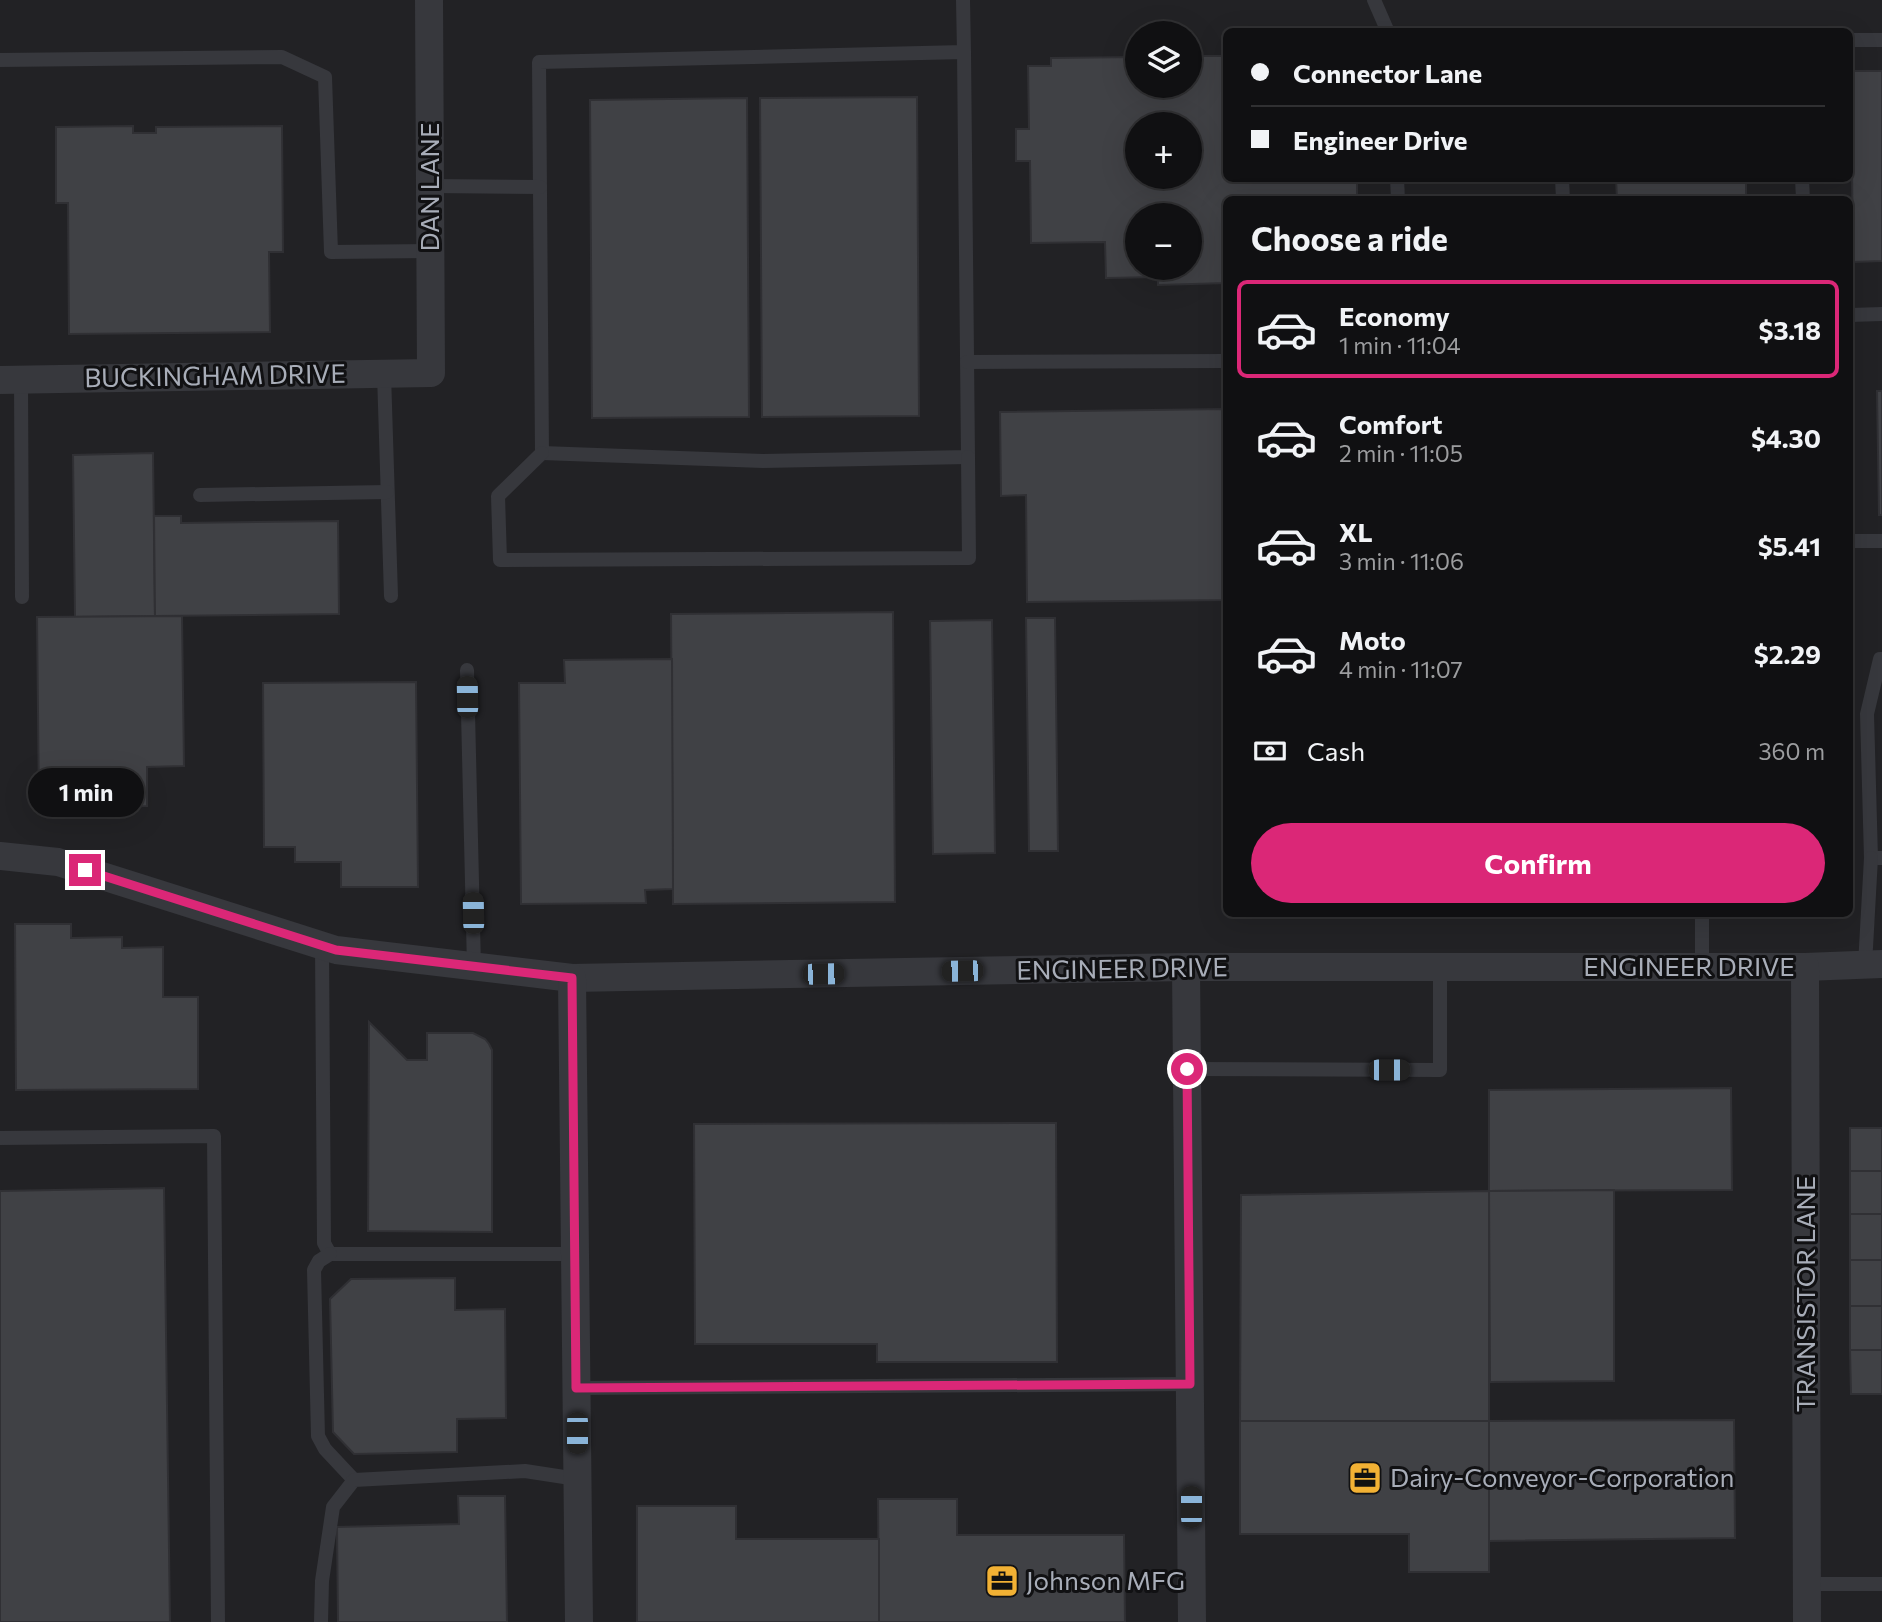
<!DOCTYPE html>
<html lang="en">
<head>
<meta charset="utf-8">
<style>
	:root { --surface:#101012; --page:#19191b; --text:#f1f3f6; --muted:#9c9d9f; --line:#303032; --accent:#db2777 }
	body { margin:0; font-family:Commissioner,sans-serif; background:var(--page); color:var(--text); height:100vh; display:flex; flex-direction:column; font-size:26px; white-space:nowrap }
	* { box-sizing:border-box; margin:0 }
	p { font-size:23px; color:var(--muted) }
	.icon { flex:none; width:38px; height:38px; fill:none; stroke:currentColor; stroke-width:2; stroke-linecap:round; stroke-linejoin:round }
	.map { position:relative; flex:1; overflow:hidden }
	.sheet { position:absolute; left:1223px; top:196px; width:630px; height:721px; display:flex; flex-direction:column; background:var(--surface); border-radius:10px; box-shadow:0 7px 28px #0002,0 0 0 2px var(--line) }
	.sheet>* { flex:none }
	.banner { position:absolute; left:1223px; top:28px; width:630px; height:154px; border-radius:10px; box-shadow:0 7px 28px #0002,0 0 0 2px var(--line); display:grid; align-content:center; height:154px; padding:0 28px; background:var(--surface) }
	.fabs { position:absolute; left:1125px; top:21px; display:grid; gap:14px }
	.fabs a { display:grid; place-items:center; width:77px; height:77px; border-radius:50%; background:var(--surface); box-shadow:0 7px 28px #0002,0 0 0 2px var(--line); font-size:35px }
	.end { position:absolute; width:32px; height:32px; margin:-16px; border:9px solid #db2777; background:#fff; box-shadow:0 0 0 4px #fff }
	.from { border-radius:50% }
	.bubble { position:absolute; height:49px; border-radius:24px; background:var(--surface); box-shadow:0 7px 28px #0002,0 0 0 2px var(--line); font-size:23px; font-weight:700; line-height:49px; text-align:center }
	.car { position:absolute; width:21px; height:42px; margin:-21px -10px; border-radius:9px; box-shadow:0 0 5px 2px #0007; background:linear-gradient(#222 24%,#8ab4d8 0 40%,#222 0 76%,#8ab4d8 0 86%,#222 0) }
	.banner b { display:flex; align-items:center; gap:24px; height:66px; font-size:26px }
	.banner b+b { border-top:2px solid var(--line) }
	.banner i { width:18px; height:18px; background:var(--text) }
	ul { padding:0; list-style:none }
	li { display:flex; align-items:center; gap:21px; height:98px; margin:0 14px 10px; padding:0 14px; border:4px solid transparent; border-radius:10px }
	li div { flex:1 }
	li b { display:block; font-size:26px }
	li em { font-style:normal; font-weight:700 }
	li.active { border-color:var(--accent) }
	li>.icon { width:63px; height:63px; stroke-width:1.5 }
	h2 { padding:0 28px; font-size:32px; line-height:84px }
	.pay { display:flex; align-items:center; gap:18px; height:77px; padding:0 28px; font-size:26px }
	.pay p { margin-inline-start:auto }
	.button { display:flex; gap:14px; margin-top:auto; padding:14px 28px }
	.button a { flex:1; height:80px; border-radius:42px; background:var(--accent); color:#fff; font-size:28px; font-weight:700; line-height:80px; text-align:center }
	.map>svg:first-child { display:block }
</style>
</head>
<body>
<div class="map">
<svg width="1882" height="1622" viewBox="0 0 1882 1622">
	<rect width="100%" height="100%" fill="#161618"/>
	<!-- built -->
	<path fill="#222225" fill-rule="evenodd" d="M0,0H1882V1622H0ZM1227,32H1850V178H1227ZM1138,33H1190V86H1138ZM1138,124H1190V177H1138ZM1227,200H1850V914H1227ZM1138,215H1190V268H1138Z"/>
	<!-- building -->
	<g fill="#404145" stroke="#303034" stroke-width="2" fill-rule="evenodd">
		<path d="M1190,56H1227V178H1357V200H1227V283L1158,285V277L1106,278L1105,242L1031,243L1030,161H1016V129H1029L1028,66H1051V58L1138,57V86H1190ZM1138,124H1190V177H1138ZM1138,215H1190V268H1138Z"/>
		<path d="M1851,71H1882V261L1853,262Z"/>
		<path d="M917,97L919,416L762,417L760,98Z"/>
		<path d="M747,98L749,417L592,418L590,100Z"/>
		<path d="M133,126V133H156V127L282,126L283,252H269L270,332L69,334L68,203H56V127Z"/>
		<path d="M1616,178H1746V200H1617Z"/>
		<path d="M1877,391H1882V515H1879Z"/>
		<path d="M1227,409V600L1027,602L1026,495L1001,496L1000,412Z"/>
		<path d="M153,453L155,616L75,617L73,455Z"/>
		<path d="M154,516H181V523L338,521L339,614L155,616Z"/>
		<path d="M893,612L895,902L673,904L671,614Z"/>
		<path d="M182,616L184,766L147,767V806L39,807L37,617Z"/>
		<path d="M1026,618H1055L1058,851H1029Z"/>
		<path d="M992,620L995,853L933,854L930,621Z"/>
		<path d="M1850,654H1852L1853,895H1850Z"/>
		<path d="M672,659L673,889L645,890L646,903L521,904L519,683H565L564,660Z"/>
		<path d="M416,682L418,887H341V862H295V847H264L263,683Z"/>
		<path d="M15,924H71V938L122,937V948L163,947V997H198V1089L16,1090Z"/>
		<path d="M369,1022L407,1060H427V1033H473L485,1039L489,1044L492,1050V1232L368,1231Z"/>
		<path d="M1731,1088L1732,1190L1489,1191V1090Z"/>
		<path d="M1056,1123L1057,1362H877V1344H695L694,1124Z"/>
		<rect x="1850" y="1128" width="32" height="43"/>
		<rect x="1850" y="1171" width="32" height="43"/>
		<path d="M164,1188L170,1622H0V1191Z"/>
		<path d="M1614,1190V1381L1490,1382L1489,1191Z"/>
		<path d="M1489,1191V1421H1240L1241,1195Z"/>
		<rect x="1850" y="1214" width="32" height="46"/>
		<rect x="1850" y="1260" width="32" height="46"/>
		<path d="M455,1278V1310L505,1309L506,1418L457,1419V1452L354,1454L333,1432L330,1299L351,1279Z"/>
		<rect x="1850" y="1306" width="32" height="44"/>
		<path d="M1850,1350H1882V1394H1851Z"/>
		<path d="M1734,1420L1735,1538L1489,1541V1421Z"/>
		<path d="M1240,1421H1489V1572H1409V1534H1240Z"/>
		<path d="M458,1496H505L507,1622H338L337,1527L459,1524Z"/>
		<path d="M878,1499H957V1535H1124L1125,1622H879Z"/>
		<path d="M637,1506H736V1539H879V1622H637Z"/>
	</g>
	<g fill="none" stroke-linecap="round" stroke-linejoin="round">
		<!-- service -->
		<g stroke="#37383d" stroke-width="14">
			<path d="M963,0L964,52L968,457L763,461L542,453L539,62L964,52"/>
			<path d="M1374,0L1388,32"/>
			<path d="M1850,40H1882"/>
			<path d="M0,60L282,57L325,77L331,252L430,251"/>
			<path d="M1397,178L1398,200"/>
			<path d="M1562,178L1563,200"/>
			<path d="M1802,178L1803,200"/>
			<path d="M430,186L540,187"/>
			<path d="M1850,315L1882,314"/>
			<path d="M967,362L1227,361"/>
			<path d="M384,374L391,596"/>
			<path d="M21,380L22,597"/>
			<path d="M542,453L498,496L500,560L969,558L968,457"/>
			<path d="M200,495L387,492"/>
			<path d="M1850,541H1882"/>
			<path d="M1882,659H1880L1867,714L1871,858H1882"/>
			<path d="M467,670L474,967"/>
			<path d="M1702,914V967"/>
			<path d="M322,946L324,1243L330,1254H575"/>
			<path d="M1865,965L1871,858"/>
			<path d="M1187,1069L1440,1070V967"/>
			<path d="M0,1138L214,1136L218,1622"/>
			<path d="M330,1254L319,1261L314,1270L318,1436L325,1449L354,1480"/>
			<path d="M576,1388L1190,1384"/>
			<path d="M1807,1584H1882"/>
			<path d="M321,1622L322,1581L333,1507L354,1480L525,1471L577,1479"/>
		</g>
		<!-- minor -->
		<g stroke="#37383d" stroke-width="28">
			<path d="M0,380L431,373L429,0"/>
			<path d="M0,856L58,862L336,950L572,978L1186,967H1805L1882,964"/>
			<path d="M1186,967L1192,1622"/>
			<path d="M1805,967L1807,1622"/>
			<path d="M572,978L579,1622"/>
		</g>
	</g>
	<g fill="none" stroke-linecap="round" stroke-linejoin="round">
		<!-- route -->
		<path stroke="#db2777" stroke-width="9" d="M85,870L336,950L572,978L576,1388L1190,1384L1187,1069"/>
	</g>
	<!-- icons -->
	<defs>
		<symbol id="office-square" viewBox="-11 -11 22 22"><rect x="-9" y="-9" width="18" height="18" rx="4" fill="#f2b134" stroke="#111113"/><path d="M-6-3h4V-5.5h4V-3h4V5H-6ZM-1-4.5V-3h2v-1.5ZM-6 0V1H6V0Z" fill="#111"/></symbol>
	</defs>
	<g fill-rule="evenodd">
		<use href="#office-square" x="1346" y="1459" width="38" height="38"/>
		<use href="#office-square" x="983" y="1562" width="38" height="38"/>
	</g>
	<g text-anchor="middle" stroke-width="6" stroke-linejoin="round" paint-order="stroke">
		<!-- street labels -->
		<g font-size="26" fill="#a8adb8" stroke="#111113">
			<text transform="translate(430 187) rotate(-90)" y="9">DAN LANE</text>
			<text transform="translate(215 376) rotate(-1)" y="9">BUCKINGHAM DRIVE</text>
			<text x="1689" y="976">ENGINEER DRIVE</text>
			<text transform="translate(1122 969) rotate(-1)" y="9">ENGINEER DRIVE</text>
			<text transform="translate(1806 1294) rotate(-90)" y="9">TRANSISTOR LANE</text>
		</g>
		<!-- poi labels -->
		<g font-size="26" fill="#a8adb8" stroke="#111113" text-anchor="start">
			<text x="1390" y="1487">Dairy-Conveyor-Corporation</text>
			<text x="1026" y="1590">Johnson MFG</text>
		</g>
	</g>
</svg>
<div class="fabs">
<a><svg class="icon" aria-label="layers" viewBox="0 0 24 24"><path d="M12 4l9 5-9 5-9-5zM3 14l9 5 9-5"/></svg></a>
<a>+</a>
<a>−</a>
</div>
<i class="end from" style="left:1187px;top:1069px"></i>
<i class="end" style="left:85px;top:870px"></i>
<div class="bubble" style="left:28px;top:768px;width:116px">1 min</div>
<i class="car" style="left:467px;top:697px;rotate:359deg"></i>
<i class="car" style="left:473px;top:913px;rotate:359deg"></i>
<i class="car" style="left:962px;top:971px;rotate:269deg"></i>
<i class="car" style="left:823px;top:974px;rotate:89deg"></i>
<i class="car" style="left:1389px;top:1070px;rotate:90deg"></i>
<i class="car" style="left:577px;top:1433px;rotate:180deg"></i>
<i class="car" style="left:1191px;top:1507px;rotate:0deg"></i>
<div class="banner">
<b><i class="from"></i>Connector Lane</b>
<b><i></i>Engineer Drive</b>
</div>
<section class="sheet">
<h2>Choose a ride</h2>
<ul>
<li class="active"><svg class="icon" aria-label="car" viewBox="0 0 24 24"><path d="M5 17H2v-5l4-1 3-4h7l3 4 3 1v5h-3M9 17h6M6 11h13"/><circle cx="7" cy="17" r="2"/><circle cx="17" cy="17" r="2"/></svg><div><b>Economy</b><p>1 min · 11:04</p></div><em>$3.18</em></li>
<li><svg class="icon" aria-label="car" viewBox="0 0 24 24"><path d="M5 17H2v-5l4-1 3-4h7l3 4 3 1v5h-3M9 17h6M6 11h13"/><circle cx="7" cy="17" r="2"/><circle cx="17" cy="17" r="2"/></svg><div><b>Comfort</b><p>2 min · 11:05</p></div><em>$4.30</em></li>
<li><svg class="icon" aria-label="car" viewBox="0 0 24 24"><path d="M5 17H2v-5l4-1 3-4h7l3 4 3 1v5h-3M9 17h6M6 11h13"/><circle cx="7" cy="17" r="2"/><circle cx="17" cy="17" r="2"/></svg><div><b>XL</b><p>3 min · 11:06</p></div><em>$5.41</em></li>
<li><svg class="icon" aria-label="car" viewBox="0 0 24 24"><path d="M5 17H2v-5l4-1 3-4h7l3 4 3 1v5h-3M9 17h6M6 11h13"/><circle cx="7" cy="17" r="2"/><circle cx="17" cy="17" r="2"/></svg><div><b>Moto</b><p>4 min · 11:07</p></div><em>$2.29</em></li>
</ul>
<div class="pay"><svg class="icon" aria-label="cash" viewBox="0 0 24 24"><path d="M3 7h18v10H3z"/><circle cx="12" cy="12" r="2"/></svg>Cash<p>360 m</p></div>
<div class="button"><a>Confirm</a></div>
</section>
</div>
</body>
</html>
